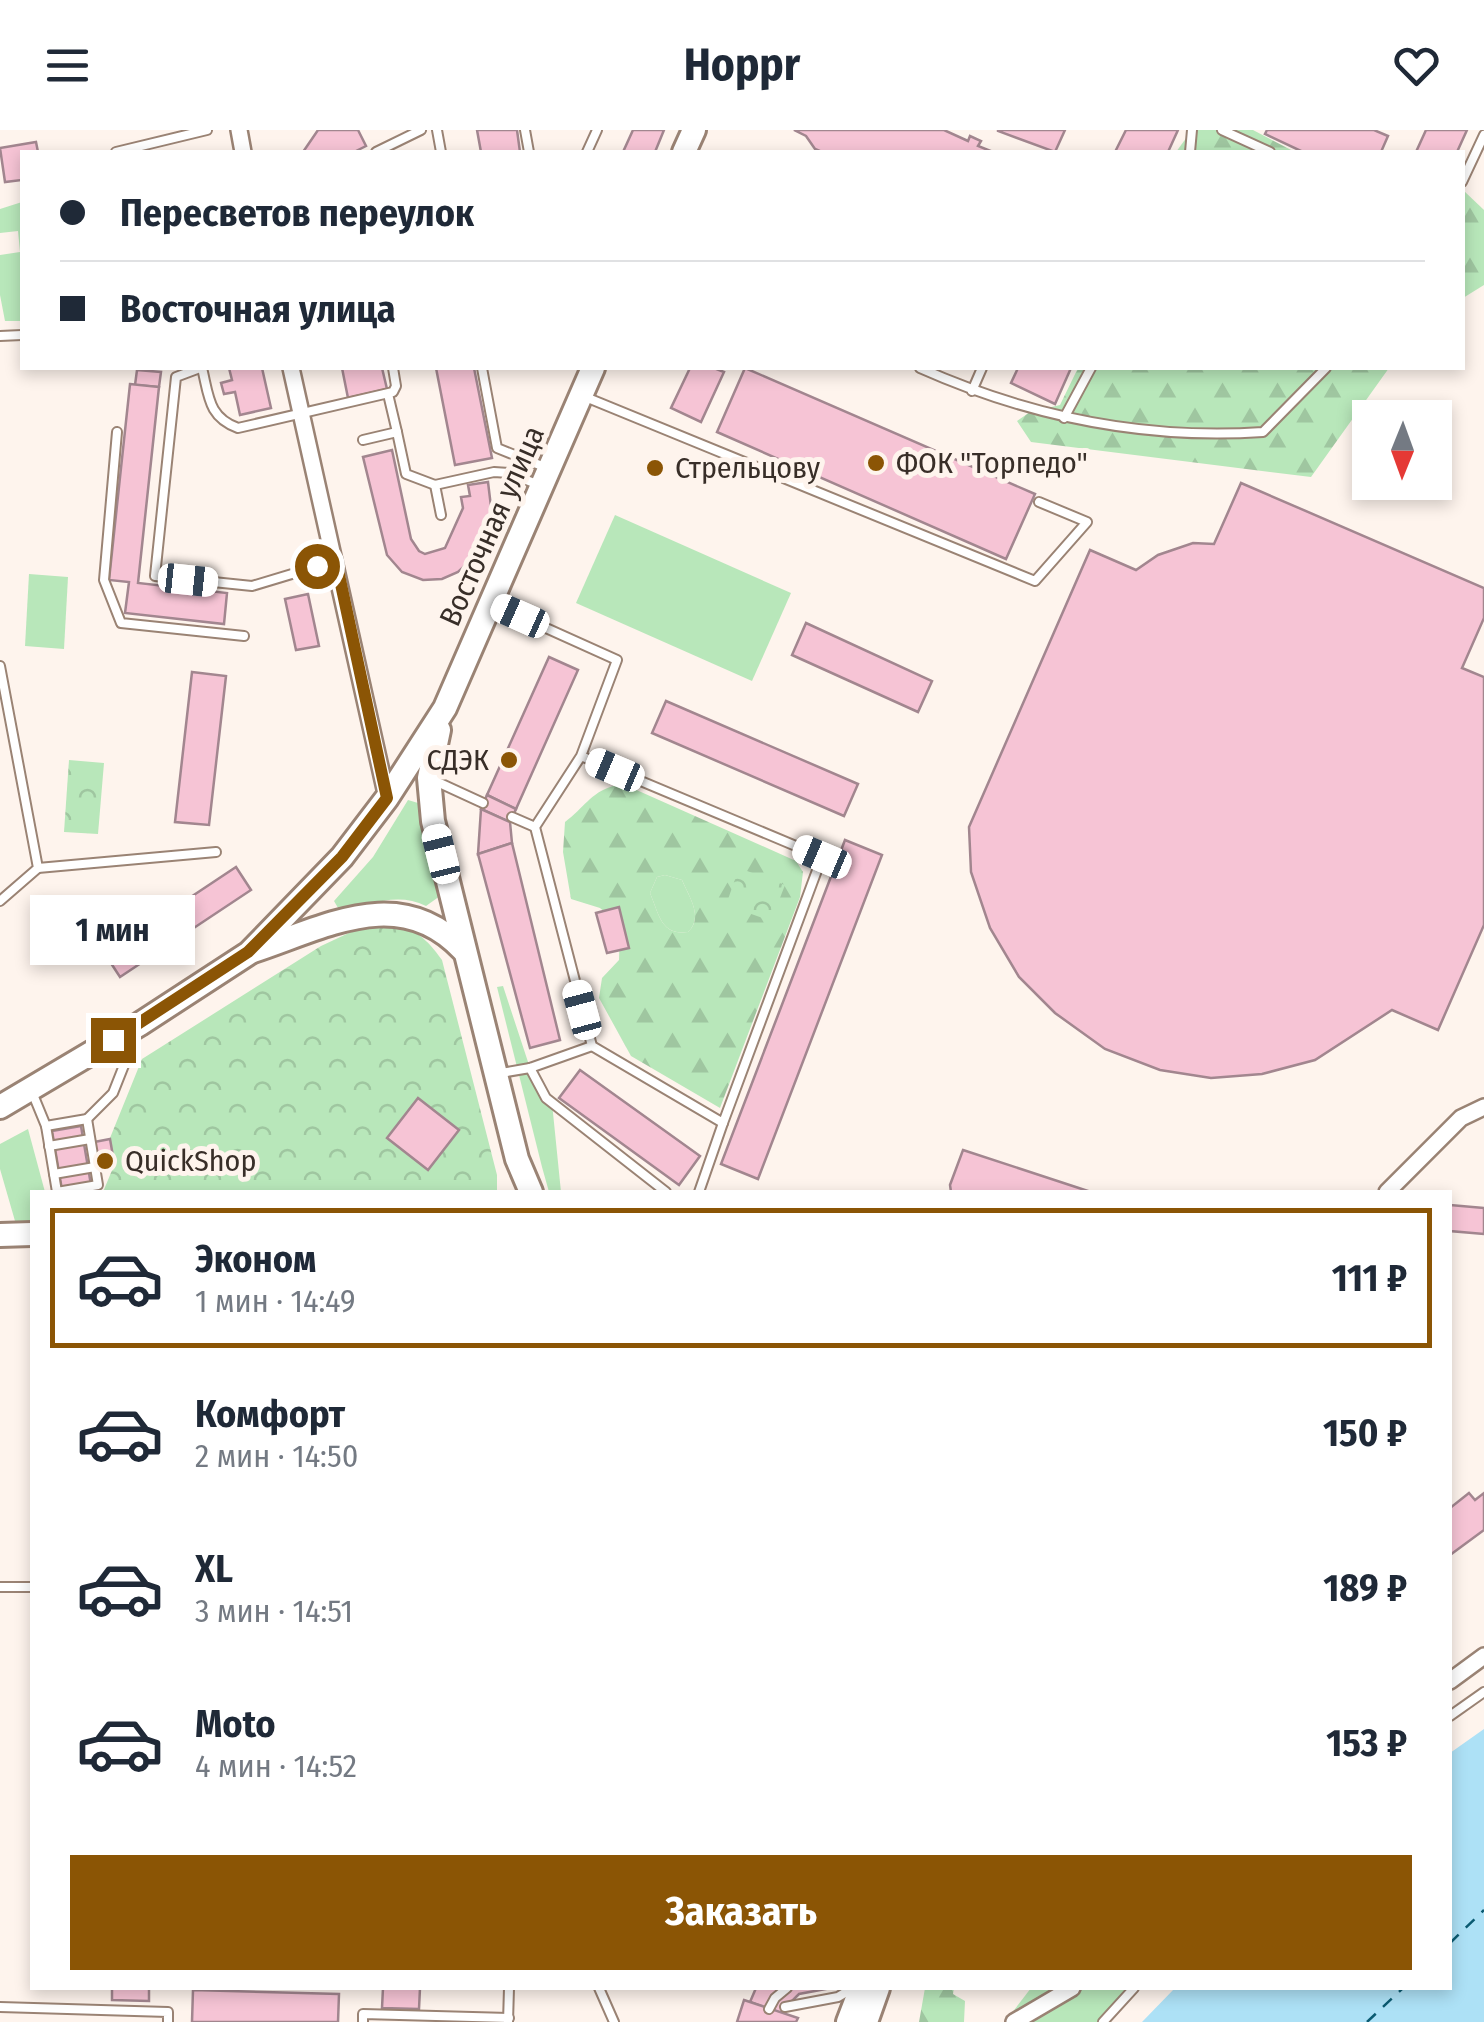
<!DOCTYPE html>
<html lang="ru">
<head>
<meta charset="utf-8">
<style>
	:root { --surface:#fff; --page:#f2f2f3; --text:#1f2937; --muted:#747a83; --line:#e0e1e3; --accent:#8b5505 }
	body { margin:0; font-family:"Fira Sans Condensed",sans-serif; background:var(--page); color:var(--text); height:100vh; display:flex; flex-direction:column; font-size:38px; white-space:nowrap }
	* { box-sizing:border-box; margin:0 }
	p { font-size:32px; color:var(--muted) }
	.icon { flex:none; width:55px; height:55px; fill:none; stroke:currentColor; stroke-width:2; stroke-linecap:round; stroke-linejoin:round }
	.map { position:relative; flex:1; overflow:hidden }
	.side { position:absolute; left:30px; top:1060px; width:1422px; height:800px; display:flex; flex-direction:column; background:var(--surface); border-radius:0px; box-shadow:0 5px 15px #0003 }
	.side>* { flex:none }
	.top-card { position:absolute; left:20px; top:20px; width:1445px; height:220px; border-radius:0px; box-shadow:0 5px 15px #0003; display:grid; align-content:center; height:220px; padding:0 40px; background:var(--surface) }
	.needle { width:65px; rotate:181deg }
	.controls { position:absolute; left:1352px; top:270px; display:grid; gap:20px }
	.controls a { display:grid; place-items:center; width:100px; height:100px; border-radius:0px; background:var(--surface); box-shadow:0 5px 15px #0003; font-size:50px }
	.end { position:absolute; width:45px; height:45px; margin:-22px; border:12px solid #8b5505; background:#fff; box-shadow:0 0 0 5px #fff }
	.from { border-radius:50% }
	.bubble { position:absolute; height:70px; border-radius:0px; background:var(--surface); box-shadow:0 5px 15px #0003; font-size:32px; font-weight:700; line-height:70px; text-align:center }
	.car { position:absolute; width:30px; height:60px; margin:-30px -15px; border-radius:12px; box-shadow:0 0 8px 2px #0007; background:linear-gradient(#fff 24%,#345 0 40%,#fff 0 76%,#345 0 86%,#fff 0) }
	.top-card b { display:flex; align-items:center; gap:35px; height:95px; font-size:38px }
	.top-card b+b { border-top:2px solid var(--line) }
	.top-card i { width:25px; height:25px; background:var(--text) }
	ul { padding:18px 0 0; list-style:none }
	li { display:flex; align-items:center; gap:30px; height:140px; margin:0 20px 15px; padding:0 20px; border:5px solid transparent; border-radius:0px }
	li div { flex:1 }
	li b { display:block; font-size:38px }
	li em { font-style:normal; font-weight:700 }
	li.active { border-color:var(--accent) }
	li>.icon { width:90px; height:90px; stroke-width:1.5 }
	.button { display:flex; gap:20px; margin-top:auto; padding:20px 40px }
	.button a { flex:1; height:115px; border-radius:0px; background:var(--accent); color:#fff; font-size:40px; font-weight:700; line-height:115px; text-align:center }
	header { display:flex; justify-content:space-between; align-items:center; height:130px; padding:0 40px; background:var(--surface); font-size:45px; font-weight:700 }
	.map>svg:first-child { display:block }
</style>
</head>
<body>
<header><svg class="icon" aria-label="menu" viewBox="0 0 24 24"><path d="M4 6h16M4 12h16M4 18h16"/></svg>Hoppr<svg class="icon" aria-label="heart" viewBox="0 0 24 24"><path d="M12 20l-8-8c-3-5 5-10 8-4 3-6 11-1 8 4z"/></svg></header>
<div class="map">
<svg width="1484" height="1892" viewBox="0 0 1484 1892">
	<defs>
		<pattern id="forest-firs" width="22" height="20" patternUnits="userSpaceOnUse" patternTransform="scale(2.5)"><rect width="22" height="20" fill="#b8e7ba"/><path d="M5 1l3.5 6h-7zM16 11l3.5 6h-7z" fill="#9fc6a0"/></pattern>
		<pattern id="park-crowns" width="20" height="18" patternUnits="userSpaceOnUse" patternTransform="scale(2.5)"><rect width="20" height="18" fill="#b8e7ba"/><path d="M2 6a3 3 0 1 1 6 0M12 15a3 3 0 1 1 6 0" fill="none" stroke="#9fc6a0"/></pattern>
	</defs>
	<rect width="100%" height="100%" fill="#fef4ed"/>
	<!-- green -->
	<g fill="#b8e7ba">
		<path d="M22,72V191H5L0,165V125L20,122L18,101L0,103V79Z"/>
		<path d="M615,385L791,463L752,551L576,473Z"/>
		<path d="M29,444L68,447L64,519L25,516Z"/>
		<path d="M408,670L418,673L421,698L440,766L426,776C398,762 369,774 341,783L334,771L373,727Z"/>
		<path d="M665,745L682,750C689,767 704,787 688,802C661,806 659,784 650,763L657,747Z"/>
		<path d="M503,856L530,938L552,973L561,1062H549L542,1037L497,857Z"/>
		<path d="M28,999L45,1062H32V1092L15,1091L0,1039V1014Z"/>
		<path d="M1031,1858H1134L1103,1892H1005Z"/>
	</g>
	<!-- forest -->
	<g fill="url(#forest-firs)" fill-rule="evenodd">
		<path d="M1192,0H1253L1295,22H1176Z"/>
		<path d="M1463,60L1484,80V155L1463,168Z"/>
		<path d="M1078,238H1389L1311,347L1031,312L1017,291L1030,282L1060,275Z"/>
		<path d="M613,656L632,658L796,731L803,742L800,767L720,978L631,926L599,868L602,848L619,830L620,795L600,778L571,769L563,722L565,692C584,678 590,663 613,656ZM665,745L682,750C689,767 704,787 688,802C661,806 659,784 650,763L657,747Z"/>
		<path d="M925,1858H954L953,1864L965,1871L964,1892H919Z"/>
	</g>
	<!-- park -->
	<g fill="url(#park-crowns)">
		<path d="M69,630L104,633L98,704L64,702Z"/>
		<path d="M739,738L785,755L771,791L726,775Z"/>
		<path d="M389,793C415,798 427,809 442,830L497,1045V1062H103L115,1033L110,1008L142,929L321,816L366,795Z"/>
	</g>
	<!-- water -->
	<path fill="#ade1f6" d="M1484,1599V1892H1142L1175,1858H1450V1623Z"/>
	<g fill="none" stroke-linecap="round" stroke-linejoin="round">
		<!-- ferry -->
		<g stroke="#0b5b72" stroke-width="2.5" stroke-dasharray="12 10" stroke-linecap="butt">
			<path d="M1450,1813L1484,1780"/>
			<path d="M1367,1892L1403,1858"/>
		</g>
	</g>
	<!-- building -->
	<g fill="#f6c4d5" stroke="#a2868f" stroke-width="2.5">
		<path d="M318,0H358L366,16L354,22H303Z"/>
		<path d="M477,0H517L520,22H481Z"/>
		<path d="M633,0H664L655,22H623Z"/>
		<path d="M794,0H944L968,11L970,6L981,11L978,16L993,22H822L815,19L806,6Z"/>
		<path d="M1065,0L1055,22L998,1V0Z"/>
		<path d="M1126,0H1178L1168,22H1115Z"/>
		<path d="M1267,0H1374L1388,6L1381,22H1303L1265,4Z"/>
		<path d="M1426,0H1467L1457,22H1416Z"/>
		<path d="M36,12L38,22H22V50L5,52L0,18Z"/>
		<path d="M229,238H262L271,278L240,285L235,262L224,264L221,253L232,250Z"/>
		<path d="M342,238H382L387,259L348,268Z"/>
		<path d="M436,238H474L492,328L455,335Z"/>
		<path d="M690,238H714L724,242L701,292L671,278Z"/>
		<path d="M745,238L1035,364L1006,429L717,302Z"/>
		<path d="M1018,238H1071L1055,274L1011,253Z"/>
		<path d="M137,240L161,242L159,257L135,255Z"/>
		<path d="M130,254L159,257L138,453L227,463L224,494L125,483L129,452L109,450Z"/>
		<path d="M392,320L411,409L419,421L425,424L445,418L463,378L461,367L470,366L468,355L488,352L492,385L471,430L458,442L442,449L423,450L402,442L387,425L363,327Z"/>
		<path d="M1241,353L1484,458V488L1462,538L1484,547V795L1438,900L1392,880L1315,930L1262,944L1211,948L1160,940L1105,919L1055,883L1019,847L990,798L971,742L969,697L1090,420L1136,440L1158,425L1193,413L1214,414Z"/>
		<path d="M308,464L319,516L296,520L285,469Z"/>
		<path d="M806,493L932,551L918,582L792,525Z"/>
		<path d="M549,527L578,540L516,679L487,665Z"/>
		<path d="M192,542L226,546L209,695L175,692Z"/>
		<path d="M666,571L858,654L844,686L652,603Z"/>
		<path d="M487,665L516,679L510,692L481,679Z"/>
		<path d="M481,679L510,692L512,713L478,724Z"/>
		<path d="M845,710L882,725L758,1049L721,1034Z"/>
		<path d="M512,713L560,910L530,918L478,724Z"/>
		<path d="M236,737L251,760L120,847L105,824Z"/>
		<path d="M619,777L629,818L607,823L596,783Z"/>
		<path d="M580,940L700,1026L679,1055L559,968Z"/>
		<path d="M418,968L459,1000L428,1040L387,1008Z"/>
		<path d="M81,996L91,1055L62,1060L52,1001Z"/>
		<path d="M110,1009L114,1032L93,1036L89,1013Z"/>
		<path d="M963,1020L1091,1062H951L950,1055Z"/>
		<path d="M1450,1075L1484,1078V1104L1450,1101Z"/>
		<path d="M1469,1363L1475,1370L1484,1363V1400L1450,1425V1378Z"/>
		<path d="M112,1858H149V1871L112,1870Z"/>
		<path d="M383,1858H420L419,1879L382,1878Z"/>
		<path d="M756,1858H831L799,1864L780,1883L750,1872Z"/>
		<path d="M193,1860L339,1864L338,1892H192Z"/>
		<path d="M744,1870L798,1888L796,1892H737Z"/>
	</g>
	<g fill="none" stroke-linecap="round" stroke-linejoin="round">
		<defs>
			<g id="service">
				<path d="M437,0L441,22"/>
				<path d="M525,0L529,22"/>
				<path d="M1222,0L1270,22"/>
				<path d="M116,22L207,0"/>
				<path d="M376,22L421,0"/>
				<path d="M587,22L597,0"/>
				<path d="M1190,22L1192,0"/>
				<path d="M1462,52L1484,5"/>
				<path d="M0,206L22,205"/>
				<path d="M200,238L176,247L155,446L252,456L335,431"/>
				<path d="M202,238C209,266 208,287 238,298L393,262L396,256L393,238"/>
				<path d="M482,238L497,318L547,338"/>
				<path d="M920,238C1028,286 1144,310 1263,302L1326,238"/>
				<path d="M972,261L982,238"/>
				<path d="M388,264L397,302"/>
				<path d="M583,266L1035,451L1087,392L1039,372"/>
				<path d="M1064,288L1091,238"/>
				<path d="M117,302L104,450L121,493L244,506"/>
				<path d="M363,310L397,302L406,344L435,355L494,342L509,343L539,355"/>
				<path d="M435,355L441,385"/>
				<path d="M495,475L617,530L581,626L535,697L592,916L723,993L822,727L581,626"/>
				<path d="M0,536L38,738L0,771"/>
				<path d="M433,650L483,673"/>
				<path d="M512,687L535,697"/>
				<path d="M38,738L216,722"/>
				<path d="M530,938L546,968L666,1062"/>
				<path d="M501,943L530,938L592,916"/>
				<path d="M32,962L46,996L57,1062L98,1055L87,989"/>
				<path d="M46,996L87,989L113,963L136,905"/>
				<path d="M49,1016L90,1009"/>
				<path d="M54,1044L95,1037"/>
				<path d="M699,1062L723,993"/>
				<path d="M0,1457H32"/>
				<path d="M1450,1586L1484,1562"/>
				<path d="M599,1858L614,1892"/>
				<path d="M0,1877L168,1882V1892"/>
				<path d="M785,1877L838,1867L853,1858"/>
				<path d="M769,1879L775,1868L787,1858"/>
				<path d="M363,1892V1884L509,1888"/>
				<path d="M508,1892L509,1858"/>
				<path d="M1103,1892L1134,1858"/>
			</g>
			<g id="minor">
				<path d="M239,0L243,22"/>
				<path d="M291,238L387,668"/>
				<path d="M1387,1062L1461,988L1484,977"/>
				<path d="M1450,1551L1484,1526"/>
				<path d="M1014,1892L1072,1858"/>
			</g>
			<g id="secondary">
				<path d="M684,22L694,0"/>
				<path d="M439,600L429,648L433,691L517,1029L531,1062"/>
				<path d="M253,821C326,797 400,753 463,820"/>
				<path d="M0,977L140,894L249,823L342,727L387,668L445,578L593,238"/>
				<path d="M0,1105L32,1104"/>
				<path d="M848,1892L861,1858"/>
				<path d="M866,1892L878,1858"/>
			</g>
		</defs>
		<!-- service casing -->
		<use href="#service" stroke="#9a8374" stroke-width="12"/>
		<!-- minor casing -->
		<use href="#minor" stroke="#9a8374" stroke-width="20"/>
		<!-- secondary casing -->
		<use href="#secondary" stroke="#9a8374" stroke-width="28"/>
		<!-- service -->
		<use href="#service" stroke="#fff" stroke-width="8"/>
		<!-- minor -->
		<use href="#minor" stroke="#fff" stroke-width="15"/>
		<!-- secondary -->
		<use href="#secondary" stroke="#fff" stroke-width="22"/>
	</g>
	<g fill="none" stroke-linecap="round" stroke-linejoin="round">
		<!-- route -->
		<path stroke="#8b5505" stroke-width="12" d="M113,910L248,822L342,727L387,668L336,431L317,436"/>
	</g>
	<!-- markers -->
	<g fill="#8b5505" stroke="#fef4ed" stroke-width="4">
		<circle cx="876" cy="333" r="10"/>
		<circle cx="655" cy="338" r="10"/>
		<circle cx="509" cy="630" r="10"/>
		<circle cx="105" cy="1031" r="10"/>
	</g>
	<g text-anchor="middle" stroke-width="10" stroke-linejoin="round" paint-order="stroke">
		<!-- poi labels -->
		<g font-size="30" fill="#382e28" stroke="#fef4ed" text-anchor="start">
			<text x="896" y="343">ФОК "Торпедо"</text>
			<text x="675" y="348">Стрельцову</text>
			<text x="489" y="640" text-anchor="end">СДЭК</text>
			<text x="125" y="1041">QuickShop</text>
		</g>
		<!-- street labels -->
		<g font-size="30" fill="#382e28" stroke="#fef4ed">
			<text transform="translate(492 396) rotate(-66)" y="10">Восточная улица</text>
		</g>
	</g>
</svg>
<div class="controls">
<a><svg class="needle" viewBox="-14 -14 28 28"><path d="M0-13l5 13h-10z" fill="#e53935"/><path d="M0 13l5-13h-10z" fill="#747a83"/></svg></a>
</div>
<i class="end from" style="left:317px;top:436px"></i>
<i class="end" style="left:113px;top:910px"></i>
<div class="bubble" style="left:30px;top:765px;width:165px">1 мин</div>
<i class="car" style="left:188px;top:450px;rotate:96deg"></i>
<i class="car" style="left:520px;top:486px;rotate:294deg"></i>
<i class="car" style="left:615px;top:640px;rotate:293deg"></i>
<i class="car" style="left:441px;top:724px;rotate:346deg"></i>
<i class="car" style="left:822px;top:727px;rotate:293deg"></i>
<i class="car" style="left:582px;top:880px;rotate:345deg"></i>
<div class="top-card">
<b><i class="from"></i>Пересветов переулок</b>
<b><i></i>Восточная улица</b>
</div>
<section class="side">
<ul>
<li class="active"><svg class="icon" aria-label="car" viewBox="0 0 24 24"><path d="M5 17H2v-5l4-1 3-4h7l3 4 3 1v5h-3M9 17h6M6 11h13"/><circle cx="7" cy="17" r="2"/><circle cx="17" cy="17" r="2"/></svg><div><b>Эконом</b><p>1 мин · 14:49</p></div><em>111 ₽</em></li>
<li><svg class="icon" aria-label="car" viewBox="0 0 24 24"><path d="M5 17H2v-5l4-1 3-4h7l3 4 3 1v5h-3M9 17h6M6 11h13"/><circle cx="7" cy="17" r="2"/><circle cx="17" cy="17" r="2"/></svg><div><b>Комфорт</b><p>2 мин · 14:50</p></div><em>150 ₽</em></li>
<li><svg class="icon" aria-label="car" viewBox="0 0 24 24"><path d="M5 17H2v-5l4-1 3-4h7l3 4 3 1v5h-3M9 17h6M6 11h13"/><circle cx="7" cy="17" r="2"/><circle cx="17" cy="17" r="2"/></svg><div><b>XL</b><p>3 мин · 14:51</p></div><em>189 ₽</em></li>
<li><svg class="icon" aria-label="car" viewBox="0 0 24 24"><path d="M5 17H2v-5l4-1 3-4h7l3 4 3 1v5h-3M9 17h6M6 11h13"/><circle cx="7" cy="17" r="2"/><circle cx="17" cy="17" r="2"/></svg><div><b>Moto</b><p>4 мин · 14:52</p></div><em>153 ₽</em></li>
</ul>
<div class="button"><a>Заказать</a></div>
</section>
</div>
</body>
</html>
